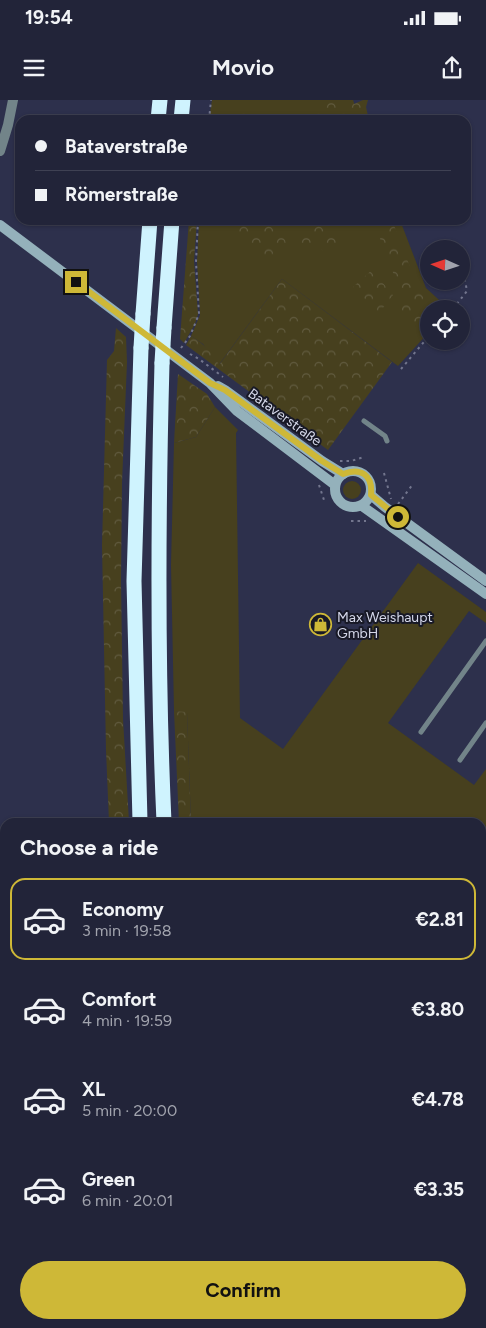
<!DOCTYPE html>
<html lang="en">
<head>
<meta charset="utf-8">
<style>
	:root { --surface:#222439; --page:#2a2c41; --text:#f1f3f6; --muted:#a2a4ae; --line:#3f4153; --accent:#ceb837 }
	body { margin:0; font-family:Figtree,sans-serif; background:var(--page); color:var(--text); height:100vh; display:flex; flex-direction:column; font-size:19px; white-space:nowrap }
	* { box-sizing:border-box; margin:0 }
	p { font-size:16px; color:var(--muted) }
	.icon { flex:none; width:28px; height:28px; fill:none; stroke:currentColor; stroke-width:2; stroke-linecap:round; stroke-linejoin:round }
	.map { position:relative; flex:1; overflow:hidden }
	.panel { position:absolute; left:0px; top:718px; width:486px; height:511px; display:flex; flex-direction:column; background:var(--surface); border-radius:15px 15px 0 0; box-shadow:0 1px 4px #0004,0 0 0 1px var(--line) }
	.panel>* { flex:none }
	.banner { position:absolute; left:15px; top:15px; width:456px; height:110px; border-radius:15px; box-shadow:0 1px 4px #0004,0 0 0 1px var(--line); display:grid; align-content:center; height:110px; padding:0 20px; background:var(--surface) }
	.needle { width:32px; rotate:273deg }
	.buttons { position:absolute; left:420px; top:140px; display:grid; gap:10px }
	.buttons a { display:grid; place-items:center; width:50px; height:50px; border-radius:50%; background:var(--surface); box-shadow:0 1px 4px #0004,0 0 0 1px var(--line); font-size:25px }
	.end { position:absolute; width:22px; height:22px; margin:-11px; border:6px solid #ceb837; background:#111; box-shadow:0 0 0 2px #111 }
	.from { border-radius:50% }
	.banner b { display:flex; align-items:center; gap:18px; height:48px; font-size:19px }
	.banner b+b { border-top:1px solid var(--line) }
	.banner i { width:12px; height:12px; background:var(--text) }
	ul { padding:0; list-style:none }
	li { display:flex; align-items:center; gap:15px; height:82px; margin:0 10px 8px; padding:0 10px; border:2px solid transparent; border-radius:15px }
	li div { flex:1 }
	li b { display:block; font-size:19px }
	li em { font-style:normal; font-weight:700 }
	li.on { border-color:var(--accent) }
	li>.icon { width:45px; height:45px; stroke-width:1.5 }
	h2 { padding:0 20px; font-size:22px; line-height:60px }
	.action { display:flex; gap:10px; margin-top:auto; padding:10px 20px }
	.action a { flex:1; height:58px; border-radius:30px; background:var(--accent); color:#111; font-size:20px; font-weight:700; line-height:58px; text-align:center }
	.status { display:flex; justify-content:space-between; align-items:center; height:35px; padding:0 25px; background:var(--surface); direction:ltr }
	.status svg { height:14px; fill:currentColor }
	header { display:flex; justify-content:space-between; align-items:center; height:65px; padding:0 20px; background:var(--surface); font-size:22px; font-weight:700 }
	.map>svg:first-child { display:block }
</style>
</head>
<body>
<div class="status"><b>19:54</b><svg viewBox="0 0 49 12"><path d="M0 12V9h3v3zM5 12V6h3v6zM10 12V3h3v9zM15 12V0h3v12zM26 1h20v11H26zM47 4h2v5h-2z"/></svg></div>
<header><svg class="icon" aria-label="menu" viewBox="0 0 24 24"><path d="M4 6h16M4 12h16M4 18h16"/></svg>Movio<svg class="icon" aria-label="share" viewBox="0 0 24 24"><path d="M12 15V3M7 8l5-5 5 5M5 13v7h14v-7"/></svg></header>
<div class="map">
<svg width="486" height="1228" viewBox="0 0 486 1228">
	<defs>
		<pattern id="forest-crowns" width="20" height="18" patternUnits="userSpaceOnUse" patternTransform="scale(1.25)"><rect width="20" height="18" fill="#47401e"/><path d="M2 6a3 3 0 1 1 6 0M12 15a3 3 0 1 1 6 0" fill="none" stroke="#615b3f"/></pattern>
	</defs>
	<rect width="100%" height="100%" fill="#2d304c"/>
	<!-- green -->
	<g fill="#47401e">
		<path d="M212,0H353L360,20H209Z"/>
		<path d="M199,120H400L426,188L449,209H429V232L398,266L282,179L218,266L203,244L191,236L200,215L197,162Z"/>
		<path d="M215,307L238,330L236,333L240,618L283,649L418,463L486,512V523L469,511L388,623L474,685L486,669V1071L481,1068V722H191L187,613L174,611L171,465L174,343L196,337Z"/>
		<circle cx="352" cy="390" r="9"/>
	</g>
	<!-- forest -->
	<g fill="url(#forest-crowns)">
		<path d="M328,0H352L354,4L363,0H368L366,7L368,16L357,20L304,19Z"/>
		<path d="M247,6L257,15V20H218L219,17Z"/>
		<path d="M189,120H197L194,161L198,214L195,224L184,243L180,239Z"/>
		<path d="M223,120H277L289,150L272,162L264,161Z"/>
		<path d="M303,120H318L332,131L340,146L327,154L317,146L305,155L294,143Z"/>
		<path d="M373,120H392L420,193L436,209H429V220L419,229L403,221L400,191Z"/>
		<path d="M372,170L393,195L379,213L353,187Z"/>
		<path d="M282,179L392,262L328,350L186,245L191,236C205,245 211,251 219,265Z"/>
		<path d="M116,228L126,237L127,262L122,383L121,481L123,619L129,722H109L106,650L102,445L107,260L114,251Z"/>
		<path d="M178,274L207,294L215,307L196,337L174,343Z"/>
		<path d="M174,611L187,612L191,722H179Z"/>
	</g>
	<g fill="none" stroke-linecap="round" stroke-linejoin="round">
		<!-- path -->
		<g stroke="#73768e" stroke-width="2" stroke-dasharray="2.5 4" stroke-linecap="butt">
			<path d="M209,20L211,0"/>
			<path d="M453,209L467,191L464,175"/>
			<path d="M181,248L190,236L199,214L196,162L198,120"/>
			<path d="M190,254L199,259L223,277"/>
			<path d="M401,269L429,236"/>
			<path d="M340,361H351L364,357"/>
			<path d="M384,373L391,399"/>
			<path d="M319,385L325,403"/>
			<path d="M398,404L413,384"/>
			<path d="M351,421H366"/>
			<path d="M0,768L5,773"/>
			<path d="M437,1224V1228"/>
			<path d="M369,1228L384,1224"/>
		</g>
		<!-- lane -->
		<g stroke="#728489" stroke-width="5">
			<path d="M364,321L385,336L387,341"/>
			<path d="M421,632L486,541"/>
			<path d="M460,660L486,623"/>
		</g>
		<!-- street -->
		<path stroke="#728489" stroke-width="10" d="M0,51L8,25L13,0"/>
		<!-- secondary -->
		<g stroke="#94b1bb" stroke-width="10">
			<path d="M0,125L210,283L237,311L335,385"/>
			<path d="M218,286L225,290L322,361L343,374"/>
			<circle cx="353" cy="389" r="18"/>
			<path d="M371,395L385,407L486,481"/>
			<path d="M362,406L486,494"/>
		</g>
		<!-- highway -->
		<g stroke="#cff3fe" stroke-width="15">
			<path d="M158,20L160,0"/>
			<path d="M181,20L183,0"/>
			<path d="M143,214L150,120"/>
			<path d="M164,228L172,120"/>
			<path d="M162,263C158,416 157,569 164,722"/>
			<path d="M140,722L134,481L141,248"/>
			<path d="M194,1224L195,1228"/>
			<path d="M217,1224L218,1228"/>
		</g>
		<!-- highway-bridge -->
		<g stroke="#cff3fe" stroke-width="15">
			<path d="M141,248L143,214"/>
			<path d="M162,263L164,228"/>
		</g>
	</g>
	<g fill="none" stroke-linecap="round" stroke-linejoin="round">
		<!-- route -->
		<path stroke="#ceb837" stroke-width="6" d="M76,182L210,283L225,290L322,361L343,374C361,367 373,375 371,395L398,417"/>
	</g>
	<!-- icons -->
	<defs>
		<symbol id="shop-ring" viewBox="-11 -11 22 22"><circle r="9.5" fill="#181926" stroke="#ceb837" stroke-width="1.5"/><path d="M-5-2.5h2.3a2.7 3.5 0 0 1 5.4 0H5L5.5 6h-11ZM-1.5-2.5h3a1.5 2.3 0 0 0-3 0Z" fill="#ceb837"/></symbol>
	</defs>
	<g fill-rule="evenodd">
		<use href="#shop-ring" x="308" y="512" width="25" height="25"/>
	</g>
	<g text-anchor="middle" stroke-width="4" stroke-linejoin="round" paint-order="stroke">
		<!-- street labels -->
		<g font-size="14" fill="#d4d7e9" stroke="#181926">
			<text transform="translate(285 317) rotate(36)" y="5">Bataverstraße</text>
		</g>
		<!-- poi labels -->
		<g font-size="14" fill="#d4d7e9" stroke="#181926" text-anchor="start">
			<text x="337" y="522">Max Weishaupt<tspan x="337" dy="16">GmbH</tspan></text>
		</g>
	</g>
</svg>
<div class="buttons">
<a><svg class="needle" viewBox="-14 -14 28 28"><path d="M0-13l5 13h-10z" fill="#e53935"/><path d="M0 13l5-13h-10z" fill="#a2a4ae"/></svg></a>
<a><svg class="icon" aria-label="locate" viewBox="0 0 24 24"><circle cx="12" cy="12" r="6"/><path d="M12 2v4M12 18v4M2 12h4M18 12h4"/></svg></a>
</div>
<i class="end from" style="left:398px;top:417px"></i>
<i class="end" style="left:76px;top:182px"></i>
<div class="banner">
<b><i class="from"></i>Bataverstraße</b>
<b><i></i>Römerstraße</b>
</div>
<section class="panel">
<h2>Choose a ride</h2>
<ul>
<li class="on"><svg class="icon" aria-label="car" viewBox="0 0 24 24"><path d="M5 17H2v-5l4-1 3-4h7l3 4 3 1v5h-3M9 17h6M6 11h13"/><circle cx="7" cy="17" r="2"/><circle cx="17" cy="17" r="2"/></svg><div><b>Economy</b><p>3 min · 19:58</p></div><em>€2.81</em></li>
<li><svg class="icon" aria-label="car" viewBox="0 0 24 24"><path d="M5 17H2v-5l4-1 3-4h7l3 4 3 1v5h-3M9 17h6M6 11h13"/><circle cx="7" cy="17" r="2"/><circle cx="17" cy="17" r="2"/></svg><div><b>Comfort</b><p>4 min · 19:59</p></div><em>€3.80</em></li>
<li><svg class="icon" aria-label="car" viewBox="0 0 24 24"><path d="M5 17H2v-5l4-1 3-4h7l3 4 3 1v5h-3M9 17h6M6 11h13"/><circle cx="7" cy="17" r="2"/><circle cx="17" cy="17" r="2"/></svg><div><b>XL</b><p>5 min · 20:00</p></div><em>€4.78</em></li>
<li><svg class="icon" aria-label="car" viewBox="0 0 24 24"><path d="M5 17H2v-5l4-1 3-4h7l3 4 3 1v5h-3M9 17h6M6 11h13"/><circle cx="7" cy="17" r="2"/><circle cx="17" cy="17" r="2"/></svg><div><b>Green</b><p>6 min · 20:01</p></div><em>€3.35</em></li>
</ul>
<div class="action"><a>Confirm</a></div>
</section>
</div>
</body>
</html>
